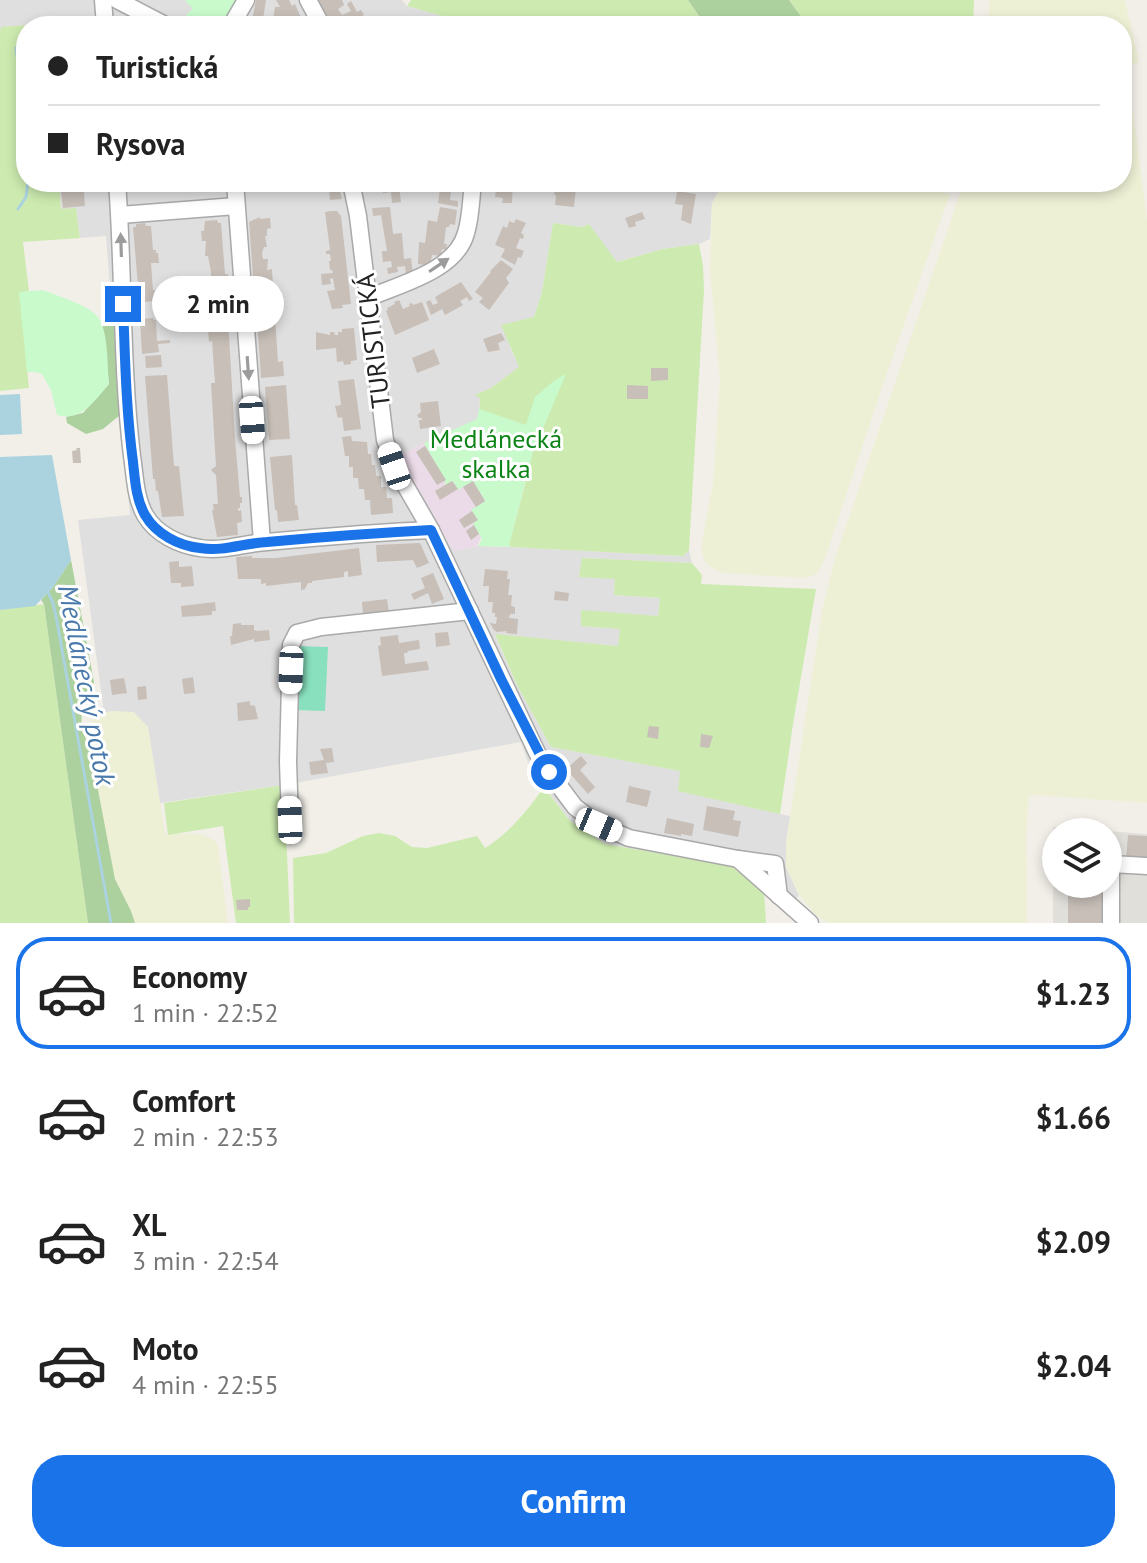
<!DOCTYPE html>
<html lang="en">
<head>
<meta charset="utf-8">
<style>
	:root { --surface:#fff; --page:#f6f6f6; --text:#222; --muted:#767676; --line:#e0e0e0; --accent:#1a73e8 }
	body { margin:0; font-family:"PT Sans",sans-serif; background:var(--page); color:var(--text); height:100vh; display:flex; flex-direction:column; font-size:30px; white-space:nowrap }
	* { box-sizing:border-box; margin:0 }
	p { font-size:26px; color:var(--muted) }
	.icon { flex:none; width:44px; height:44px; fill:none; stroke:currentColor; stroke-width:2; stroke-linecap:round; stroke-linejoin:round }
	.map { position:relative; height:923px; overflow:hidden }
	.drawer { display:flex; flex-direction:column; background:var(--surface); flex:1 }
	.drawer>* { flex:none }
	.top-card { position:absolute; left:16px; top:16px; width:1116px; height:176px; border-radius:32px; box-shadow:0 4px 12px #0003; display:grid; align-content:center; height:176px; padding:0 32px; background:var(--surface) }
	.tools { position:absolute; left:1042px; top:818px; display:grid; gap:16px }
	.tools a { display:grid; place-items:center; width:80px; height:80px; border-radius:50%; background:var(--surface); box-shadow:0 4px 12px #0003; font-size:40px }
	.end { position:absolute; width:36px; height:36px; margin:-18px; border:10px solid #1a73e8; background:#fff; box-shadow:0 0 0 4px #fff }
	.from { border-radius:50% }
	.bubble { position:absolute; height:56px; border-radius:28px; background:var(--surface); box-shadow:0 4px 12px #0003; font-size:26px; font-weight:700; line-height:56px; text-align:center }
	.car { position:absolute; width:24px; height:48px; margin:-24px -12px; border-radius:10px; box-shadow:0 0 6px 2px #0007; background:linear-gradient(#fff 24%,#345 0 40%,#fff 0 76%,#345 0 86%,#fff 0) }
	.top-card b { display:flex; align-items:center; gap:28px; height:76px; font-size:30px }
	.top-card b+b { border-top:2px solid var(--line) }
	.top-card i { width:20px; height:20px; background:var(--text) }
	ul { padding:14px 0 0; list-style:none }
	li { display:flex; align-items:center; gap:24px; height:112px; margin:0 16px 12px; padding:0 16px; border:4px solid transparent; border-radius:32px }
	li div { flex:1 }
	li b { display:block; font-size:30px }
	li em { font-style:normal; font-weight:700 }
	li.current { border-color:var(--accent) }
	li>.icon { width:72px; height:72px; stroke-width:1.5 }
	.action { display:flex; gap:16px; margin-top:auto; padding:16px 32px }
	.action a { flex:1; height:92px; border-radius:32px; background:var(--accent); color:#fff; font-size:32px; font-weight:700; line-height:92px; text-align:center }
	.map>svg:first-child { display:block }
</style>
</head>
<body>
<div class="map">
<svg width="1147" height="923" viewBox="0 0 1147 923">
	<rect width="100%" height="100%" fill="#f2efe9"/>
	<!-- residential -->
	<g fill="#e0dfdf">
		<path d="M0,0H185L194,9L186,15L206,26H40L39,24L2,27L0,33Z"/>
		<path d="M242,0H402L407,6L457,20L480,24L522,26H221L232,17Z"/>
		<path d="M59,182H727L726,187L718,192L712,203L710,239L699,244L663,249L616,262L589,224L582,227L553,223L542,292L534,317L510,348L520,367L491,388L476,395L480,397L479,420L454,551L477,546L510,547L683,556L689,550L692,563L582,558L615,579L614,595L660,598L658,616L581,626L621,629L619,646L495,635L517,685L551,747L681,771L679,791L790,816L786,843V867L799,895L787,912L731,866L605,844L570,821L529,766L521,742L284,785L160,803L148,727L112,711L104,713L78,520L130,515L120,415L106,236L80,238L76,209H61Z"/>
	</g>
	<!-- industrial -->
	<path fill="#ebdbe8" d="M424,443L475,478L488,501L483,534L477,546L454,551L406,473L400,455Z"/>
	<!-- airport -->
	<path fill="#e1dfda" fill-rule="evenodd" d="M1053,827L1147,834V923H1053ZM1056,832H1108V884H1056Z"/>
	<!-- farmland -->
	<g fill="#eef0d5">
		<path d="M990,0H1125L1139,62L1122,70V26H987Z"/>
		<path d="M1128,74L1147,220V803L1035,795L1029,797L1026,834L1027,923H828L817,916L799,895L786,867V843L822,611L835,558L964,182H1122V76Z"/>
		<path d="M749,182L927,188L950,194L887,373L824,562L817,573L812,576L804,578L723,573L709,566L704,560L702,553V541L713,484L720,379L710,270L712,203L719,192L726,187L734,183Z"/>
		<path d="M112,711L134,712L148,727L165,834H199L208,837L215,841L218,846L228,923H135L131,911L115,879L91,753L90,722L100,714Z"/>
	</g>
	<!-- grass -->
	<g fill="#cdebb0">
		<path d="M411,0H688L706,26H522L480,24L457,20L407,6Z"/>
		<path d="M789,0H974L973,26H808Z"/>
		<path d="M39,24L40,26H26V182H59L61,209L76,208L80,238L23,242L29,291L20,293L29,388L0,391V33L1,27Z"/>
		<path d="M553,223L582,227L589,224L617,262L663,249L699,244L703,266L704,290L689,550L683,556L510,547L509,544L527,477L479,420L480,398L475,395L491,388L519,367L501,325L534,317L542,292Z"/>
		<path d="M582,558L692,563L702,575L701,584L816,589L793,724L780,814L678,791L680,771L551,747L517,685L495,634L618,646L620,629L581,626V610L658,616L660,598L614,595L615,579L579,577Z"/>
		<path d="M44,604L88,923H0V610Z"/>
		<path d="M284,785L290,923H236L223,826L168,835L164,803Z"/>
		<path d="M544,787L570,821L605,844L731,866L764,892L766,923H294L293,858L326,853L363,836L379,833L395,836L412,847L427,848L477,836L485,848C509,833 528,810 544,787Z"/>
	</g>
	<!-- forest -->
	<g fill="#add19e">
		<path d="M688,0H789L808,26H706Z"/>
		<path d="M113,312L120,415L103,429L86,434L67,423L66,417L83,413L109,384L102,322L106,320L107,315Z"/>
		<path d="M71,560L94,682L91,690L85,697L82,711L81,726L91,753L115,879L131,911L135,923H88L44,604L41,600L53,587Z"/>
	</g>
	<!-- park -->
	<g fill="#c8facc">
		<path d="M185,0H242C223,31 217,32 186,15L193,9Z"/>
		<path d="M43,290C58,296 85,304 96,315C109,327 107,366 109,384C95,400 82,422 57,415L51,390L42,374L35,372H27L19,292Z"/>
		<path d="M566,374L533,452L509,545L511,547L478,546L482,539L473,523L477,520L471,510L485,501L473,481L458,490L453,481L445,485V480L424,443L477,419L479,409L526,425L535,397L555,380Z"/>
	</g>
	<!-- pitch -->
	<path fill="#88e0be" d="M297,646L328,647L325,711L294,710Z"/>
	<!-- water -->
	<g fill="#aad3df">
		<path d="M20,394L22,434L0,435V395Z"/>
		<path d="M52,455L71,560L53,587L35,606L0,610V457Z"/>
	</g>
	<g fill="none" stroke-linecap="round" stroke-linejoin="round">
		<!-- stream -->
		<g stroke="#aad3df" stroke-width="3">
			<path d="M16,48L25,115L26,146"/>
			<path d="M18,209L26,197L28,182"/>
			<path d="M47,590L53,603L56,616L111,923"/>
		</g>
	</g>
	<!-- building -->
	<g fill="#c7bfb8">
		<path d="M256,0H266L262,26H251Z"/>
		<path d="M276,0H289L292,6L295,4L301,18L287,24L286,26H272L275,7H280Z"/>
		<path d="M317,0H342L344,5L338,9L342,15L351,11L347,4L351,1L357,12L361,10L364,15L347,22L349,26H332Z"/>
		<path d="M60,182H88V192H84L85,206L63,208Z"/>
		<path d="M202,182H218L219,190L193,192V184H203Z"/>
		<path d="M381,182H407V184L399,185L401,202L392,203L391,192L383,193Z"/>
		<path d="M433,182H452L450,200L458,201V207L438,203L440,189L432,187Z"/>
		<path d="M497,182H513L512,203H502L503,198L495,197Z"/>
		<path d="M557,182H573L572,188H576L574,207L555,205L556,195H554Z"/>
		<path d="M339,187L342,199L330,200L329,188Z"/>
		<path d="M677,191L696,194L691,224L681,220L683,205L675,204Z"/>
		<path d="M390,207L393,234L402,233L404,259L411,258L413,274L406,275L405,266L397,267L398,272L388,274L387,268L392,267L391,261L383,262L382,251H387L381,215L373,216L372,208Z"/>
		<path d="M440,207L457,210L455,225L450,224L449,227H446L444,244H447L446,250L442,249L441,256L432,255L430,266L418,264L419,242L425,243L428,220L437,222Z"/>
		<path d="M331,211H337L341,216L351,304L342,305L343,308L332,309L327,291L335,290L333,278L330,279L331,284L322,285L321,274L333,273L332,270H330L329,261H331L330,254H326V251L330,250L325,212Z"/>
		<path d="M642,212L645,219L635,222L636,226L629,228L625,218Z"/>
		<path d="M260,217V219L270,218L271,228L267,229V236H265L267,247H264L262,253L263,259H268L267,270L272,269L273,286H271V288L274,299V302L267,303L268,306L259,307V304L255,303L249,222Z"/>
		<path d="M516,219L526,223L521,233L524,235L523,239L520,238L516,248L524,251L521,258L518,257L515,265L501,257L505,249L495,245L503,226L507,228L509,221L514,223Z"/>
		<path d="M217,220L218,223H221L225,274H228L229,289H226L227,304L207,305L206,297H210L211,272L208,256H205L206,241H202L201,231H204L205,221Z"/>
		<path d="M145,223L146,226H151L153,250H156V253H158L159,263H151L153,290H155L154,301L143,302V297H139L133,227H136V224Z"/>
		<path d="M501,260L513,269L506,278L509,283L489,310L479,302L483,298L475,292L491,272L490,271Z"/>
		<path d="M461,282L473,299L469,301L467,297L460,301L463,305L445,315L442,309L431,315L426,302L430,300L433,305L438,303L435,297Z"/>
		<path d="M399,300L403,309L410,306L409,304L412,303L413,305L422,302L429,320L395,335L386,311L388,310L387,308L395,304L394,302Z"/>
		<path d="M219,315L228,318L235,439L240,497H242V503H240V508H238V511L241,510L242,522L237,523L238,535L217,537L212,510H214L213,504H218L216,475L211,470L216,466L211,383H215L212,341L209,342L208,330H211L210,320L216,319Z"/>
		<path d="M275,317L278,362L283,361L284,376L261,378L257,320H260V318Z"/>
		<path d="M153,318L154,320H156L157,341L170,340V343L158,344L159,352L142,354L140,319Z"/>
		<path d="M354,328L357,360L351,361V364L344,365L343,361L337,362L336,348L316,350V332L330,335V332H334L335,335H338V332H342V329Z"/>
		<path d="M501,333L505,340L498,343L500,350L488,352L483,339Z"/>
		<path d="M434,349L440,364L417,373L412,358Z"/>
		<path d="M161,355L162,367L146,368L145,356Z"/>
		<path d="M651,368H668V380L651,381Z"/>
		<path d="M167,375L174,466H179L184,516L162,517L158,491H156L155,479H153L145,376Z"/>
		<path d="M354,379L361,429L344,431L342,417L338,418L335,406L341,405L338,381Z"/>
		<path d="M286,385L290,439L269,440L265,387Z"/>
		<path d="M627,385L648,386V399H627Z"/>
		<path d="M438,401L441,426L420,429L419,420H422V418H419L417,415L421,412L420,403Z"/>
		<path d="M351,436L352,441L367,442L368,454H371L372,465H375L376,476H381V487H386L387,498H392L393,513L371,515L370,500H365L364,489H359L358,478H353V467H349V456H345L342,437Z"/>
		<path d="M425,446L446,480L437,485L416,452Z"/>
		<path d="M76,448H80L81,463H73L72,451L77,450Z"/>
		<path d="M292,455L295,505H297L299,520L278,522L277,510H275L270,457Z"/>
		<path d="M452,481L458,489L440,500L435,491Z"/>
		<path d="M473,481L485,501L476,507L463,487Z"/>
		<path d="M472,511L478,520L464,528L459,520Z"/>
		<path d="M474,525L479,534L471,540L466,531Z"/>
		<path d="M420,543L429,563L417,568L413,560L377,562L376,545Z"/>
		<path d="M359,548L362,575L348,577V571L344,572V577L312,581V583H308L305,589L301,590V582L266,586V583L261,584V579H238L236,557L252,556V558H276Z"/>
		<path d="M179,561V567L192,566L194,586L181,587V583H171L169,562Z"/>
		<path d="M485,569L508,571L507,579H510L508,595H512L511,606L515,607V614H510L509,618L518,619L517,634L506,633L507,631L497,632L494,630L490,623L496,624L497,617H495V613H492L493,602H488L489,586H483Z"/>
		<path d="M433,573L444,599L432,604L428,593L414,600L411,594L425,588L421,578Z"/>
		<path d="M555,591L569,593L568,601L554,600Z"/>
		<path d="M387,599L389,612L363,615L362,602Z"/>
		<path d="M215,602L216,611H212V615L182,617L181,606Z"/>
		<path d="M241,623V625H254V630L257,631L269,630L270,640L254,642V639L231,645L230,636H232L233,624Z"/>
		<path d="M448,632L450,645L436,647L435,633Z"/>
		<path d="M398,635L399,643L419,640L420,649L408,651L407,653H404L405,664L427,661L429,670L382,676L378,646L381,645L380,637Z"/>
		<path d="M193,677L195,693L184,694L182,679Z"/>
		<path d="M124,678L127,693L112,695L110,680Z"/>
		<path d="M146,686L147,699L138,700L137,687Z"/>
		<path d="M250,701V705L255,706L258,719L238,721L237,703Z"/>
		<path d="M649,726L659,727L658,739L647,737Z"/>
		<path d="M701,734L713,736L709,748L700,747Z"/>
		<path d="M332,748L334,762L326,763L328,773L311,775L309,762L324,760L320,749Z"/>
		<path d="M581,756L587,763L580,770L595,787L588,794L566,769Z"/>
		<path d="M629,786L651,791L647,807L626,802Z"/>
		<path d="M707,806L735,811L733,820L741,821L738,837L703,830Z"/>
		<path d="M667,818L694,824L692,836L681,834V836L664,833Z"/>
		<path d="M1128,835L1147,836V862L1126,860Z"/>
		<rect x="1068" y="884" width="34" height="39"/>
		<path d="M250,899V907H248V910H237L236,900Z"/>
	</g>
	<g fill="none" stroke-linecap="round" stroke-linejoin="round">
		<defs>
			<g id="minor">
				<path d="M103,0L105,26"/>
				<path d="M117,0L167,26"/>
				<path d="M308,0L322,26"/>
				<path d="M231,26L246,0"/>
				<path d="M117,182C124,273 121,365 132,456C135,475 135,497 145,515C156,534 179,545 200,548C223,552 245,543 267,542C321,537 376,532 431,530"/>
				<path d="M235,182L262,542"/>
				<path d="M351,182L358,216L385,440L394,466L431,530L542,763L575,807L599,825L629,838L738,859L775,864L779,896"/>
				<path d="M120,215L236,206"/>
				<path d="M368,298C400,284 456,271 466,233C471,217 471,199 473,182"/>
				<path d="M290,820L288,762L291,645L297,633L321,627L470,611"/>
				<path d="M738,859L810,923"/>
				<path d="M1111,923V864L1147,866"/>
			</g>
		</defs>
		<!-- minor casing -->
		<use href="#minor" stroke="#a9a9a9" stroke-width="19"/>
		<!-- minor -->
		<use href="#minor" stroke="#fff" stroke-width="16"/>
	</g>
	<!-- one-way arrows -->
	<defs><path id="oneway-solid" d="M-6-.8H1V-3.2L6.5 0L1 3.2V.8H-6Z" transform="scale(2)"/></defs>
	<g fill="#9c9c9c">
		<use href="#oneway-solid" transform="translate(121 245) rotate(-92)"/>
		<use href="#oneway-solid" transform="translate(439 265) rotate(-34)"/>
		<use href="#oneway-solid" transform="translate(248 368) rotate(86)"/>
	</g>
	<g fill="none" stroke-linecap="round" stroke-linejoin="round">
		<!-- route -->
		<path stroke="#1a73e8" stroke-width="10" d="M123,304C125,357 126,409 133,462C135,480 136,499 145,515C156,534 179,546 200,548C223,552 244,543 267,542C321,537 376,533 431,530L501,679L549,772"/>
	</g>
	<g text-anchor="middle" stroke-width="6" stroke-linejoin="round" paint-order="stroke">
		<!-- street labels -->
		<g font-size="26" fill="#222" stroke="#fff">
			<text transform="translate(373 341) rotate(-97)" y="9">TURISTICKÁ</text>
		</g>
		<!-- park labels -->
		<g font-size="26" fill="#0c8416" stroke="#fff">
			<text x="496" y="448">Medlánecká<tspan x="496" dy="30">skalka</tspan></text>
		</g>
		<!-- water labels -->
		<g font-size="28" font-style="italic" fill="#4a7aab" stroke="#fff">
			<text transform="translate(87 685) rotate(79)" y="10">Medlánecký potok</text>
		</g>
	</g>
</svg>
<div class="tools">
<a><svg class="icon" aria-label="layers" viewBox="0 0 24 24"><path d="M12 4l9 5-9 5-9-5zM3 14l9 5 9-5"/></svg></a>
</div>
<i class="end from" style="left:549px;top:772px"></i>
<i class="end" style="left:123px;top:304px"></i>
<div class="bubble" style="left:152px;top:276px;width:132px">2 min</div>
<i class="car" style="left:252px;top:420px;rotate:176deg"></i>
<i class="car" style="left:394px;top:466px;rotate:341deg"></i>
<i class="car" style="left:291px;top:670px;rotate:182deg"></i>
<i class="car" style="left:290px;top:820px;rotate:358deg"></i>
<i class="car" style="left:599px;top:825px;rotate:113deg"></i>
<div class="top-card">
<b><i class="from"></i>Turistická</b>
<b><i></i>Rysova</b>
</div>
</div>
<section class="drawer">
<ul>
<li class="current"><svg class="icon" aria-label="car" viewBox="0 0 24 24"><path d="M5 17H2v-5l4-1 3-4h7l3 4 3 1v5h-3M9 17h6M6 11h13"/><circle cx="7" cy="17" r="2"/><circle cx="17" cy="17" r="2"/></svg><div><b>Economy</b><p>1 min · 22:52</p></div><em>$1.23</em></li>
<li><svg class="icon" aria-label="car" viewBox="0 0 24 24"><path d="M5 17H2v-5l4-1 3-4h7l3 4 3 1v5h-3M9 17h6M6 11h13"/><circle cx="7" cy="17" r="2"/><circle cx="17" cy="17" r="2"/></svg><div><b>Comfort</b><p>2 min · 22:53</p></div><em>$1.66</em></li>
<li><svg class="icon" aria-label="car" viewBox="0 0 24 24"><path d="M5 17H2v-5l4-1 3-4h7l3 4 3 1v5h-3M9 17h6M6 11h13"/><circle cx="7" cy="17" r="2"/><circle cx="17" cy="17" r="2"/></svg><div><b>XL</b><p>3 min · 22:54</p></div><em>$2.09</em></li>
<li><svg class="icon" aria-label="car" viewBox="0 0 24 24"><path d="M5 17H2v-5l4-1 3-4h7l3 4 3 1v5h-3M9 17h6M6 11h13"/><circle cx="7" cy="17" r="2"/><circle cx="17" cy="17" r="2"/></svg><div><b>Moto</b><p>4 min · 22:55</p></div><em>$2.04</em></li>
</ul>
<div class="action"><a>Confirm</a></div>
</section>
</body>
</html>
